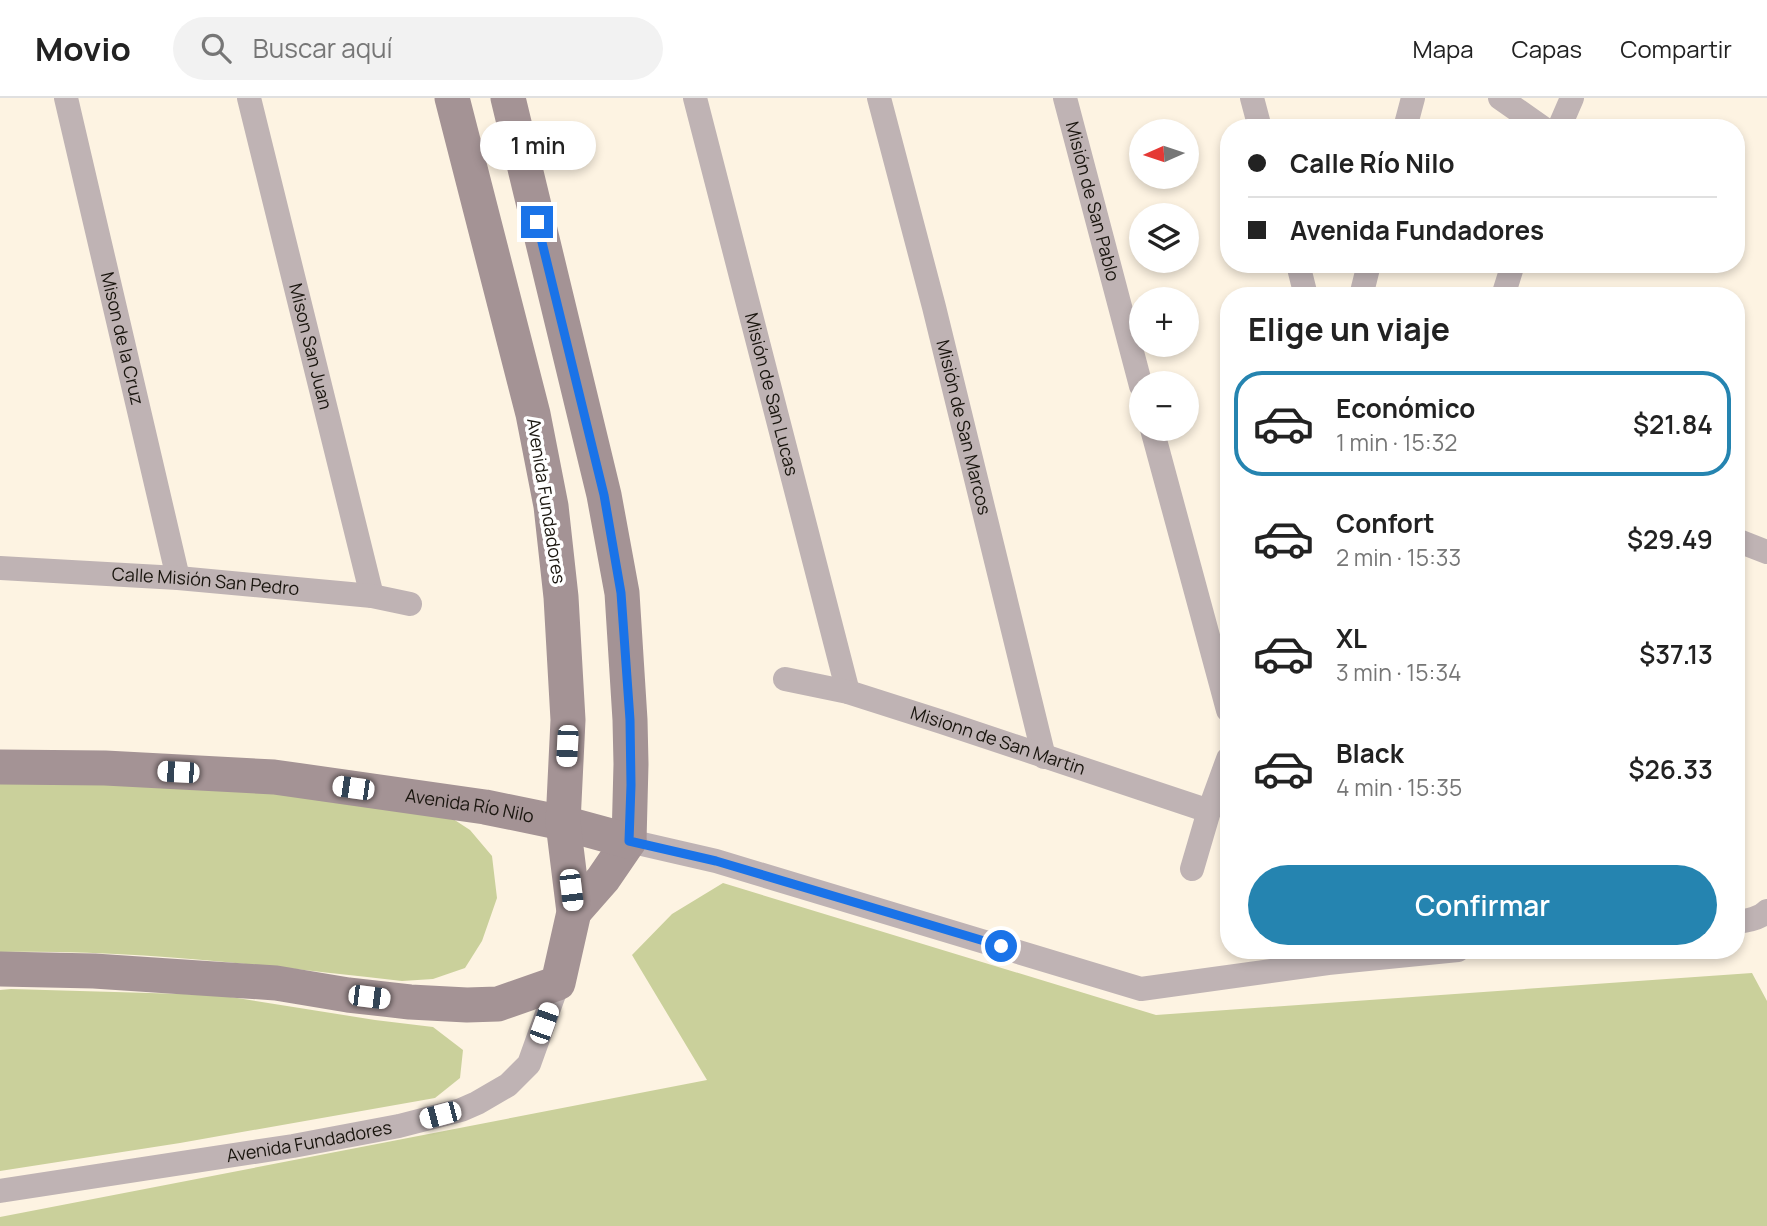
<!DOCTYPE html>
<html lang="es">
<head>
<meta charset="utf-8">
<style>
	:root { --surface:#fff; --page:#f2f2f2; --text:#222; --muted:#767676; --line:#e0e0e0; --accent:#2584b0 }
	body { margin:0; font-family:Manrope,sans-serif; background:var(--page); color:var(--text); height:100vh; display:flex; flex-direction:column; font-size:26px; white-space:nowrap }
	* { box-sizing:border-box; margin:0 }
	p { font-size:23px; color:var(--muted) }
	.icon { flex:none; width:38px; height:38px; fill:none; stroke:currentColor; stroke-width:2; stroke-linecap:round; stroke-linejoin:round }
	.map { position:relative; flex:1; overflow:hidden }
	.sheet { position:absolute; left:1220px; top:189px; width:525px; height:672px; display:flex; flex-direction:column; background:var(--surface); border-radius:28px; box-shadow:0 4px 10px #0003 }
	.sheet>* { flex:none }
	.guide { position:absolute; left:1220px; top:21px; width:525px; height:154px; border-radius:28px; box-shadow:0 4px 10px #0003; display:grid; align-content:center; height:154px; padding:0 28px; background:var(--surface) }
	.needle { width:46px; rotate:267deg }
	.buttons { position:absolute; left:1129px; top:21px; display:grid; gap:14px }
	.buttons a { display:grid; place-items:center; width:70px; height:70px; border-radius:50%; background:var(--surface); box-shadow:0 4px 10px #0003; font-size:35px }
	.end { position:absolute; width:32px; height:32px; margin:-16px; border:9px solid #1a73e8; background:#fff; box-shadow:0 0 0 4px #fff }
	.from { border-radius:50% }
	.bubble { position:absolute; height:49px; border-radius:24px; background:var(--surface); box-shadow:0 4px 10px #0003; font-size:23px; font-weight:600; line-height:49px; text-align:center }
	.car { position:absolute; width:21px; height:42px; margin:-21px -10px; border-radius:9px; box-shadow:0 0 5px 2px #0007; background:linear-gradient(#fff 24%,#345 0 40%,#fff 0 76%,#345 0 86%,#fff 0) }
	.guide b { display:flex; align-items:center; gap:24px; height:66px; font-size:26px }
	.guide b+b { border-top:2px solid var(--line) }
	.guide i { width:18px; height:18px; background:var(--text) }
	ul { padding:0; list-style:none }
	li { display:flex; align-items:center; gap:21px; height:105px; margin:0 14px 10px; padding:0 14px; border:4px solid transparent; border-radius:28px }
	li div { flex:1 }
	li b { display:block; font-size:26px }
	li em { font-style:normal; font-weight:600 }
	li.active { border-color:var(--accent) }
	li>.icon { width:63px; height:63px; stroke-width:1.5 }
	h2 { padding:0 28px; font-size:32px; line-height:84px }
	.action { display:flex; gap:14px; margin-top:auto; padding:14px 28px }
	.action a { flex:1; height:80px; border-radius:42px; background:var(--accent); color:#fff; font-size:28px; font-weight:600; line-height:80px; text-align:center }
	header { display:flex; align-items:center; gap:42px; box-sizing:border-box; height:98px; padding:0 35px; background:var(--surface); border-bottom:2px solid var(--line) }
	header strong { font-size:33px }
	nav { display:flex; gap:38px; margin-inline-start:auto; font-size:24px }
	.search { width:490px; height:63px; background:var(--page); display:flex; align-items:center; gap:18px; box-sizing:border-box; padding:0 24px; border-radius:38px; color:var(--muted); font-size:26px }
	.map>svg:first-child { display:block }
</style>
</head>
<body>
<header>
<strong>Movio</strong>
<div class="search"><svg class="icon" aria-label="search" viewBox="0 0 24 24"><circle cx="10" cy="10" r="6"/><path d="M15 15l6 6"/></svg>Buscar aquí</div>
<nav><a>Mapa</a><a>Capas</a><a>Compartir</a></nav>
</header>
<div class="map">
<svg width="1767" height="1128" viewBox="0 0 1767 1128">
	<rect width="100%" height="100%" fill="#fdf3e2"/>
	<!-- green -->
	<g fill="#cad09b">
		<path d="M0,680L171,685L334,702L447,717L470,732L492,758L497,800L482,843L465,870L433,881L402,883C268,868 134,851 0,854Z"/>
		<path d="M723,785L1156,917L1752,875L1767,903V1128H0V1119L707,982L632,857L672,816Z"/>
		<path d="M11,891L218,897L375,922L433,929L463,952L460,980L435,1000L180,1045L0,1073V892Z"/>
	</g>
	<g fill="none" stroke-linecap="round" stroke-linejoin="round">
		<!-- street -->
		<g stroke="#bfb3b4" stroke-width="24">
			<path id="s1" d="M66,0L178,480"/>
			<path id="s2" d="M249,0L372,498"/>
			<path id="s3" d="M695,0L848,594"/>
			<path id="s4" d="M879,0L934,209L1044,659"/>
			<path id="s5" d="M1065,0L1141,288"/>
			<path d="M1252,0L1260,30"/>
			<path d="M1500,0L1543,30"/>
			<path d="M1405,30L1413,0"/>
			<path d="M1559,30L1572,0"/>
			<path d="M1298,166L1306,198"/>
			<path d="M1361,198L1369,166"/>
			<path d="M1503,198L1513,166"/>
			<path d="M1152,331L1228,612"/>
			<path d="M1736,442L1767,454"/>
			<path id="s6" d="M0,470L178,480L372,498L410,506"/>
			<path id="s7" d="M785,581L848,594L942,624L1209,713"/>
			<path d="M629,743L716,763L1141,891L1328,865L1458,852"/>
			<path d="M1192,771L1209,713L1228,661"/>
			<path d="M1736,824C1747,823 1760,821 1767,813"/>
			<path id="s8" d="M0,1093L293,1048L399,1028L461,1012L477,1005L508,987L529,966L558,885"/>
		</g>
		<!-- secondary -->
		<g stroke="#a49395" stroke-width="35">
			<path d="M508,0L604,397L622,495L630,622L631,666L629,743L603,781L574,814"/>
			<path id="s9" d="M0,669L105,670L274,679L485,709L563,725L629,743"/>
			<path d="M0,871L94,873L276,885L348,897L410,904L467,907L498,906L558,885L574,814L563,725L568,622L561,499L551,408L533,316L452,0"/>
		</g>
	</g>
	<g fill="none" stroke-linecap="round" stroke-linejoin="round">
		<!-- route -->
		<path stroke="#1a73e8" stroke-width="9" d="M537,124L604,397L621,495L630,622L631,687L629,743L716,763L1001,848"/>
	</g>
	<g text-anchor="middle" stroke-width="7" stroke-linejoin="round" paint-order="stroke">
		<!-- street labels -->
		<g font-size="18" fill="#19150e" stroke="#fff">
			<text dy="6" stroke="none"><textPath href="#s5" startOffset="107">Misión de San Pablo</textPath></text>
			<text dy="6" stroke="none"><textPath href="#s1" startOffset="247">Mison de la Cruz</textPath></text>
			<text dy="6" stroke="none"><textPath href="#s2" startOffset="256">Mison San Juan</textPath></text>
			<text dy="6" stroke="none"><textPath href="#s3" startOffset="306">Misión de San Lucas</textPath></text>
			<text dy="6" stroke="none"><textPath href="#s4" startOffset="340">Misión de San Marcos</textPath></text>
			<text transform="translate(546 403) rotate(81)" y="6">Avenida Fundadores</text>
			<text dy="6" stroke="none"><textPath href="#s6" startOffset="206">Calle Misión San Pedro</textPath></text>
			<text dy="6" stroke="none"><textPath href="#s7" startOffset="222">Misionn de San Martin</textPath></text>
			<text dy="6" stroke="none"><textPath href="#s9" startOffset="472">Avenida Río Nilo</textPath></text>
			<text dy="6" stroke="none"><textPath href="#s8" startOffset="313">Avenida Fundadores</textPath></text>
		</g>
	</g>
</svg>
<div class="buttons">
<a><svg class="needle" viewBox="-14 -14 28 28"><path d="M0-13l5 13h-10z" fill="#e53935"/><path d="M0 13l5-13h-10z" fill="#767676"/></svg></a>
<a><svg class="icon" aria-label="layers" viewBox="0 0 24 24"><path d="M12 4l9 5-9 5-9-5zM3 14l9 5 9-5"/></svg></a>
<a>+</a>
<a>−</a>
</div>
<i class="end from" style="left:1001px;top:848px"></i>
<i class="end" style="left:537px;top:124px"></i>
<div class="bubble" style="left:480px;top:23px;width:116px">1 min</div>
<i class="car" style="left:567px;top:648px;rotate:183deg"></i>
<i class="car" style="left:178px;top:674px;rotate:273deg"></i>
<i class="car" style="left:353px;top:690px;rotate:278deg"></i>
<i class="car" style="left:571px;top:792px;rotate:173deg"></i>
<i class="car" style="left:369px;top:899px;rotate:97deg"></i>
<i class="car" style="left:544px;top:925px;rotate:20deg"></i>
<i class="car" style="left:440px;top:1017px;rotate:255deg"></i>
<div class="guide">
<b><i class="from"></i>Calle Río Nilo</b>
<b><i></i>Avenida Fundadores</b>
</div>
<section class="sheet">
<h2>Elige un viaje</h2>
<ul>
<li class="active"><svg class="icon" aria-label="car" viewBox="0 0 24 24"><path d="M5 17H2v-5l4-1 3-4h7l3 4 3 1v5h-3M9 17h6M6 11h13"/><circle cx="7" cy="17" r="2"/><circle cx="17" cy="17" r="2"/></svg><div><b>Económico</b><p>1 min · 15:32</p></div><em>$21.84</em></li>
<li><svg class="icon" aria-label="car" viewBox="0 0 24 24"><path d="M5 17H2v-5l4-1 3-4h7l3 4 3 1v5h-3M9 17h6M6 11h13"/><circle cx="7" cy="17" r="2"/><circle cx="17" cy="17" r="2"/></svg><div><b>Confort</b><p>2 min · 15:33</p></div><em>$29.49</em></li>
<li><svg class="icon" aria-label="car" viewBox="0 0 24 24"><path d="M5 17H2v-5l4-1 3-4h7l3 4 3 1v5h-3M9 17h6M6 11h13"/><circle cx="7" cy="17" r="2"/><circle cx="17" cy="17" r="2"/></svg><div><b>XL</b><p>3 min · 15:34</p></div><em>$37.13</em></li>
<li><svg class="icon" aria-label="car" viewBox="0 0 24 24"><path d="M5 17H2v-5l4-1 3-4h7l3 4 3 1v5h-3M9 17h6M6 11h13"/><circle cx="7" cy="17" r="2"/><circle cx="17" cy="17" r="2"/></svg><div><b>Black</b><p>4 min · 15:35</p></div><em>$26.33</em></li>
</ul>
<div class="action"><a>Confirmar</a></div>
</section>
</div>
</body>
</html>
